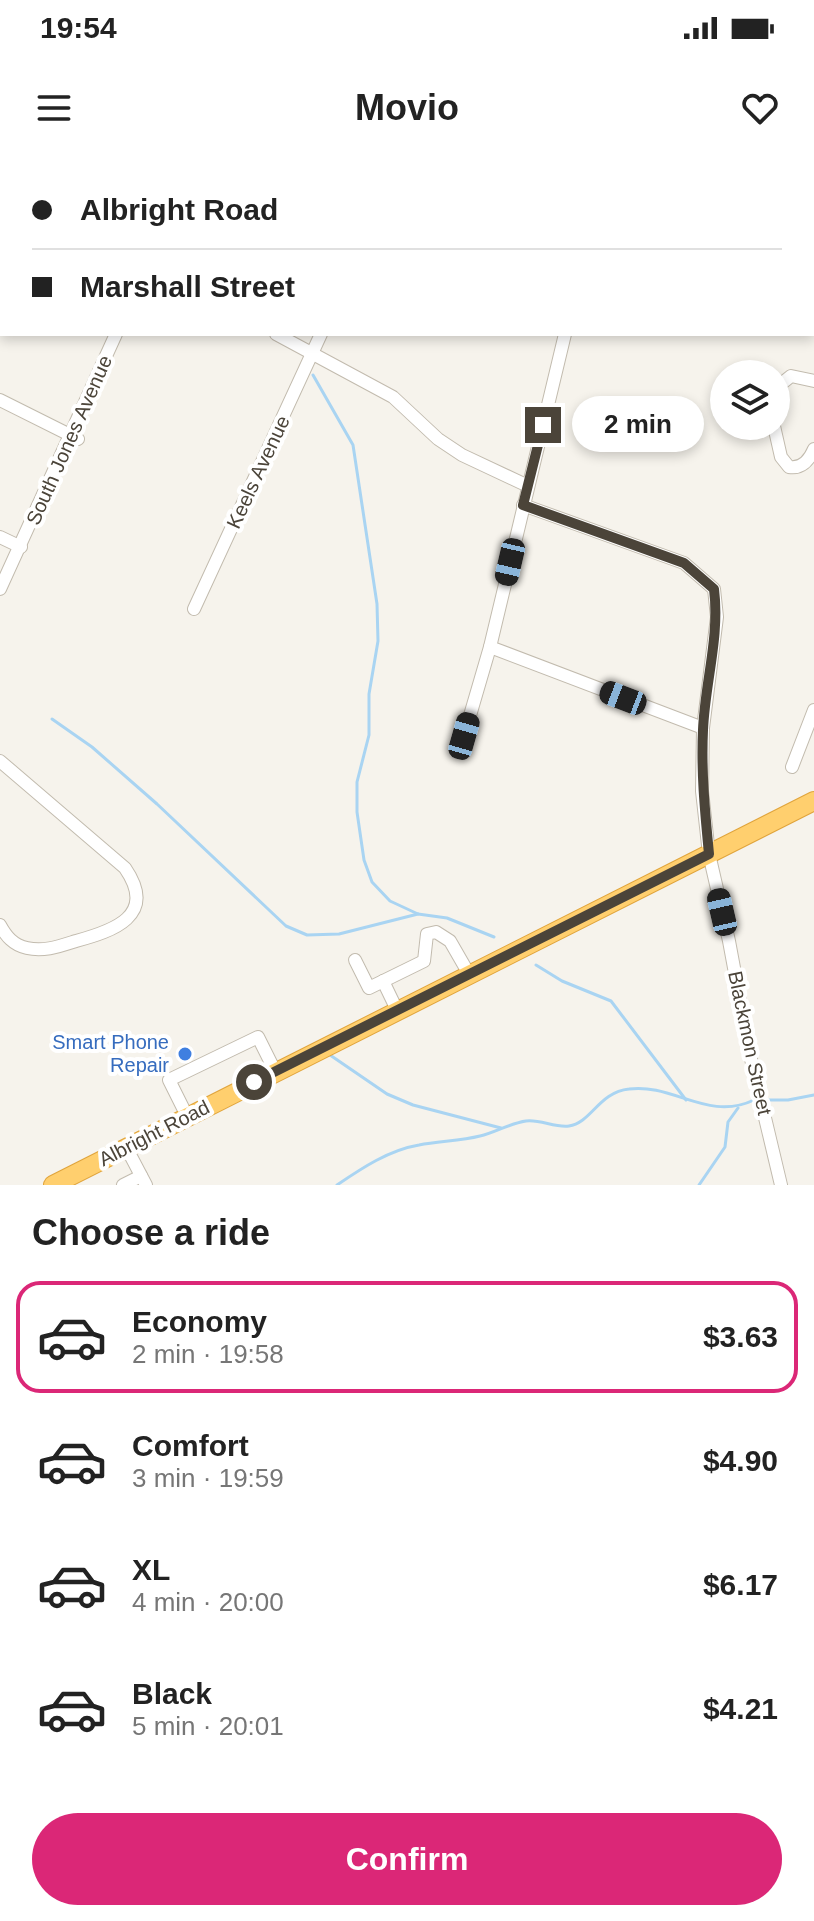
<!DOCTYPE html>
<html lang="en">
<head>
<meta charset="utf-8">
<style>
	:root { --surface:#fff; --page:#f2f2f2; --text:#222; --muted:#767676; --line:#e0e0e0; --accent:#db2777 }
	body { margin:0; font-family:Arial,sans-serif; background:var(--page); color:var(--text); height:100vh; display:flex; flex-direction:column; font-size:30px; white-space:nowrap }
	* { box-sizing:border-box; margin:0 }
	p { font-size:26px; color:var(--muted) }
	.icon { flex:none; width:44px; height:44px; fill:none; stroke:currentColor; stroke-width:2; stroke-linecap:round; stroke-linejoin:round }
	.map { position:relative; height:1025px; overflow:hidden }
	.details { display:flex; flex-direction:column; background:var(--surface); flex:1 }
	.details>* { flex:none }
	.banner { position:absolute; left:0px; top:0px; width:814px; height:176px; box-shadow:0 4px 12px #0003; display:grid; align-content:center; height:176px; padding:0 32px; background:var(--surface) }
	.buttons { position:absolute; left:710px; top:200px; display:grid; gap:16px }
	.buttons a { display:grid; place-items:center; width:80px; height:80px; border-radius:50%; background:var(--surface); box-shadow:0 4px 12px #0003; font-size:40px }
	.end { position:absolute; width:36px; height:36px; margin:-18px; border:10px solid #4b4439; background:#fff; box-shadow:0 0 0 4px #fff }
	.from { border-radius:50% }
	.bubble { position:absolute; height:56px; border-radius:28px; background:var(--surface); box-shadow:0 4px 12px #0003; font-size:26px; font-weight:700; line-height:56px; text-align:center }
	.car { position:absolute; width:24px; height:48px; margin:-24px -12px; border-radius:10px; box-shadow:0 0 6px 2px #0007; background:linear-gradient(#222 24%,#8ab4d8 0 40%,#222 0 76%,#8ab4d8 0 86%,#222 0) }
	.banner b { display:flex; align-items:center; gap:28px; height:76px; font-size:30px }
	.banner b+b { border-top:2px solid var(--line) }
	.banner i { width:20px; height:20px; background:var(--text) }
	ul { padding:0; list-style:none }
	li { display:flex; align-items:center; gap:24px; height:112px; margin:0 16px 12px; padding:0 16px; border:4px solid transparent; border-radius:24px }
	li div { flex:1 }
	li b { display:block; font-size:30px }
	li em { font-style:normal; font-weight:700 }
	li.selected { border-color:var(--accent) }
	li>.icon { width:72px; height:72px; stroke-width:1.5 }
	h2 { padding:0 32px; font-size:36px; line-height:96px }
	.primary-button { display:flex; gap:16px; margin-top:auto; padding:16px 32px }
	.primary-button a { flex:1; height:92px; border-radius:48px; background:var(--accent); color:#fff; font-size:32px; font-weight:700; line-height:92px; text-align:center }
	.status { display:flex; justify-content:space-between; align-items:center; height:56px; padding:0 40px; background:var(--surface); direction:ltr }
	.status svg { height:22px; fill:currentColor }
	header { display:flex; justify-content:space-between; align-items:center; height:104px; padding:0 32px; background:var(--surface); font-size:36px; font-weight:700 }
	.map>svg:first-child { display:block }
</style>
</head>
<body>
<div class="status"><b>19:54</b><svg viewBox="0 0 49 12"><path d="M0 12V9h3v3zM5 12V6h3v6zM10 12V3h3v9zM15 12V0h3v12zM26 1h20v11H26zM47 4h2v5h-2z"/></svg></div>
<header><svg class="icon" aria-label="menu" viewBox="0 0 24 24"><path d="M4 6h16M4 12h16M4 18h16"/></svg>Movio<svg class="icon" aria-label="heart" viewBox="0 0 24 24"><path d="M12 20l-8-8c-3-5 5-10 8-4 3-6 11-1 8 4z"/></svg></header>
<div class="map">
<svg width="814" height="1025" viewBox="0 0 814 1025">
	<rect width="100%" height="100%" fill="#f6f3ec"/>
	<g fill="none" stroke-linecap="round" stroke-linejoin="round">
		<!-- stream -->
		<g stroke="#a9d4f2" stroke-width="3">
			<path d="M313,215L353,285L377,444L378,481L369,534V575L357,622V652L364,700L372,722L390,741L418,754L447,758L494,777"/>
			<path d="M52,559L92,587L157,644L286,766L307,775L339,774L418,754"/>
			<path d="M536,805L562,821L611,841L686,940"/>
			<path d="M330,895L387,934L413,945L501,968"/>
			<path d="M768,940H788L814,935"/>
			<path d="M337,1025C362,1008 389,990 419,985C439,981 460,981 480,976C495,973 510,963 526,961C540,959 555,968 569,966C591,963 599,932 629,929C673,923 708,962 754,940"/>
			<path d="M699,1025L725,987L728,962L738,948"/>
		</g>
		<defs>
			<g id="minor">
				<path d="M350,0L354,2"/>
				<path d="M194,2L195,0"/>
				<path d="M398,2L399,0"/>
				<path d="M607,2V0"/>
				<path d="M0,31L2,32"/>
				<path d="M812,83H814"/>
				<path d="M276,174L393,237L438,279L462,295L528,326"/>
				<path d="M776,238L781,224L791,216L814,221"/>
				<path d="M0,240L78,279"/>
				<path d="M774,266L781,297L789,307C801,309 809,301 814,289"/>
				<path d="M523,345L684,403L714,429L717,457L703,568L702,631L709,694L729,781L751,899L781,1025"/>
				<path d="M0,377L21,387"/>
				<path d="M0,429L116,174"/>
				<path d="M194,449L321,174"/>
				<path d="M490,487L703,568"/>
				<path d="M464,576L490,487L565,174"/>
				<path d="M0,601L125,708C158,756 113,771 76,781C60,786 44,792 27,788C13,785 6,776 0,765"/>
				<path d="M792,607L814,550"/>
				<path d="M355,800L369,828L424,801L427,774L436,772L450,781L469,814"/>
				<path d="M383,821L397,850"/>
				<path d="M187,956L169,920L258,877L275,911"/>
				<path d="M126,987L146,1025"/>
				<path d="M123,1025L141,1016"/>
			</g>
			<path id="highway" d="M53,1025L814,641"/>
		</defs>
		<!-- minor casing -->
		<use href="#minor" stroke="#c2bbae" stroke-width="14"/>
		<!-- highway casing -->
		<use href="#highway" stroke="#e0a43c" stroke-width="20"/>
		<!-- minor -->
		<use href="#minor" stroke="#fff" stroke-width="12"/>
		<!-- highway -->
		<use href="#highway" stroke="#ffcf6e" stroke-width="18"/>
	</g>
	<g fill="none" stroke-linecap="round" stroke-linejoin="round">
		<!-- route -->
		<path stroke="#4b4439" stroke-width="10" d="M254,922L709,694C705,652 701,612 703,570C705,522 720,477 714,429L684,403L523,345L543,265"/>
	</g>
	<!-- markers -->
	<circle fill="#3f7fe0" stroke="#fff" stroke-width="3" cx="185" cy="894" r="8"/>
	<g text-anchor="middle" stroke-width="8" stroke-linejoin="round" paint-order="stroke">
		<!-- street labels -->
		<g font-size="20" fill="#4b4439" stroke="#fff">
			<text transform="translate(69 280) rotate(-66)" y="7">South Jones Avenue</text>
			<text transform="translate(258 312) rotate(-65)" y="7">Keels Avenue</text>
			<text transform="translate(750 883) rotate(78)" y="7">Blackmon Street</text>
			<text transform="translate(154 973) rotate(-27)" y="7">Albright Road</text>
		</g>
		<!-- shop labels -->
		<g font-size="20" fill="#366cbe" stroke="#fff" text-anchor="end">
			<text x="169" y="889">Smart Phone<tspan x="169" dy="23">Repair</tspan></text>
		</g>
	</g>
</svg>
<div class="buttons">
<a><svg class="icon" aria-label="layers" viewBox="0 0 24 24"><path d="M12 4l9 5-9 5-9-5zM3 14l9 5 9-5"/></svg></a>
</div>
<i class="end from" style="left:254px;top:922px"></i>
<i class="end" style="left:543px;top:265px"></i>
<div class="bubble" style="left:572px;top:236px;width:132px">2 min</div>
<i class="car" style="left:510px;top:402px;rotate:193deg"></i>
<i class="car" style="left:623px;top:538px;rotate:291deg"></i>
<i class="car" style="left:464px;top:576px;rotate:16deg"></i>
<i class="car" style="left:722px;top:752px;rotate:347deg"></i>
<div class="banner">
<b><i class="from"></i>Albright Road</b>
<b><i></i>Marshall Street</b>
</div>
</div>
<section class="details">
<h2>Choose a ride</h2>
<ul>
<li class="selected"><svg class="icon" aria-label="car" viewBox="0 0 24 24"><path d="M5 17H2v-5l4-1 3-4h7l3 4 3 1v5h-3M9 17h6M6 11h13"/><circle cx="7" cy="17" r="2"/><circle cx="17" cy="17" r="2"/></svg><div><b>Economy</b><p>2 min · 19:58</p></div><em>$3.63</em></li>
<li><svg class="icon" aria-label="car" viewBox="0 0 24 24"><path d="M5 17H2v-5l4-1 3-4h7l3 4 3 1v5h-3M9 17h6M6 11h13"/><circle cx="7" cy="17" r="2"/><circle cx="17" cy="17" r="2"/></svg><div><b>Comfort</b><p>3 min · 19:59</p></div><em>$4.90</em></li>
<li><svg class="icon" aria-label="car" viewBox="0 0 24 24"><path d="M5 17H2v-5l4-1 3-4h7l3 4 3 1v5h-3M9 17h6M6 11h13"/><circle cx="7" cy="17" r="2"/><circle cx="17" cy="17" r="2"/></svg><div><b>XL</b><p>4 min · 20:00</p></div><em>$6.17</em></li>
<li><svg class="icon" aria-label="car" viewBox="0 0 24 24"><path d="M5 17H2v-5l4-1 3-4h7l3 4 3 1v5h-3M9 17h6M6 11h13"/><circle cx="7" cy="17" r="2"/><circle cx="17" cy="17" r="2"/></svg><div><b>Black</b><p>5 min · 20:01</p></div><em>$4.21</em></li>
</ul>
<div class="primary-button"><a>Confirm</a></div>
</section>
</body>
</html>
